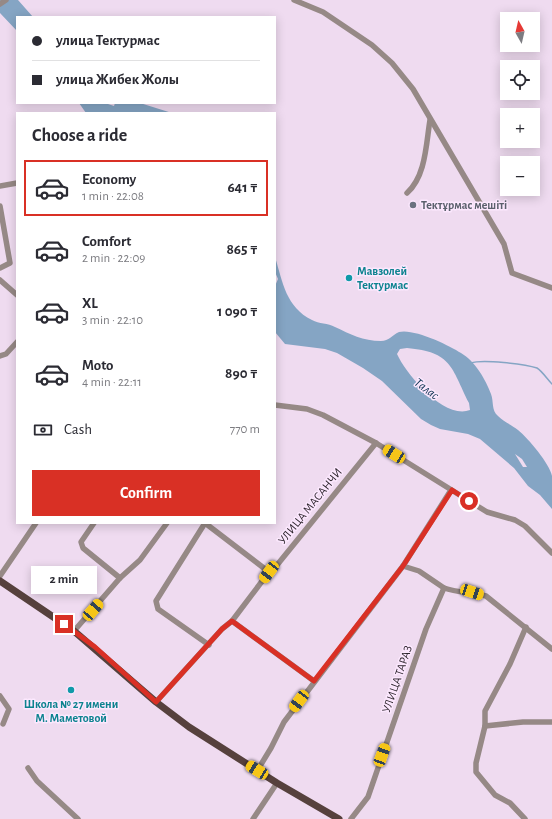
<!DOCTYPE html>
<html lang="en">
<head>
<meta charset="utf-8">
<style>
	:root { --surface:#fff; --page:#f2f2f3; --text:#2b2b33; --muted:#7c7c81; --line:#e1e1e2; --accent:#d93025 }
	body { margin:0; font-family:"Alegreya Sans",sans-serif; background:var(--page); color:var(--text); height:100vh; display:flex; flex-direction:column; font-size:15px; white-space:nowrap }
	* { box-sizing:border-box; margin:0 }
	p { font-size:13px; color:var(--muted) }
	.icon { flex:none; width:22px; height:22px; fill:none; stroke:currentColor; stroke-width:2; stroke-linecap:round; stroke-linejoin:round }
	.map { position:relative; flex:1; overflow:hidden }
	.drawer { position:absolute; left:16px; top:112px; width:260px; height:412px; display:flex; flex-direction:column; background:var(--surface); border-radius:0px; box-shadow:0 2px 10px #0003 }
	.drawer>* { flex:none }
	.top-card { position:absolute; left:16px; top:16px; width:260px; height:88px; border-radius:0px; box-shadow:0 2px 10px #0003; display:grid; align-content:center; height:88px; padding:0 16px; background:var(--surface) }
	.needle { width:26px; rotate:352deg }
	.fabs { position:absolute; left:500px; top:12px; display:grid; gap:8px }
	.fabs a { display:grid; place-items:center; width:40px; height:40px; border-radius:0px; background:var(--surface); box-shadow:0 2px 10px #0003; font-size:20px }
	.end { position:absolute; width:18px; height:18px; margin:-9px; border:5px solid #d93025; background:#fff; box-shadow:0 0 0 2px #fff }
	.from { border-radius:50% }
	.bubble { position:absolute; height:28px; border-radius:0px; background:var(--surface); box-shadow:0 2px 10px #0003; font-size:13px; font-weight:700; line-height:28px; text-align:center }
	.car { position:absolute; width:12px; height:24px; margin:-12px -6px; border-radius:5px; box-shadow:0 0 3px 1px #0007; background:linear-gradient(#f5c518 24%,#345 0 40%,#f5c518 0 76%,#345 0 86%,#f5c518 0) }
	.top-card b { display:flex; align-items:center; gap:14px; height:38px; font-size:15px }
	.top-card b+b { border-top:1px solid var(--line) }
	.top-card i { width:10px; height:10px; background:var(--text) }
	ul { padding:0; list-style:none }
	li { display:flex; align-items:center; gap:12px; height:56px; margin:0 8px 6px; padding:0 8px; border:2px solid transparent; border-radius:0px }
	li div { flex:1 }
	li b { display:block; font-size:15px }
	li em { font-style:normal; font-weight:700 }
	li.selected { border-color:var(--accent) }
	li>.icon { width:36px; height:36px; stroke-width:1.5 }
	h2 { padding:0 16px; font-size:18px; line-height:48px }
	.pay { display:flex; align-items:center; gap:10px; height:44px; padding:0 16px; font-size:15px }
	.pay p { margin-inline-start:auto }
	.primary-button { display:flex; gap:8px; margin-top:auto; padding:8px 16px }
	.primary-button a { flex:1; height:46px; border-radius:0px; background:var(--accent); color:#fff; font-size:16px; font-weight:700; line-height:46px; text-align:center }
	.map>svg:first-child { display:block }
</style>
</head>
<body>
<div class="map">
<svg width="552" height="819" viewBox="0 0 552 819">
	<rect width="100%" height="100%" fill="#efdbf0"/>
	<!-- water -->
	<g fill="#85a5c4" fill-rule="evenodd">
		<path d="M0,0H18L33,17H17V31L0,13Z"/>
		<path d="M79,103H105L114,106L115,103H140L172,113H86Z"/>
		<path d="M275,257C283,283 286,307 312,320C319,324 328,323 335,327C350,334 363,341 381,341C389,341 392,335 399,332C413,328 449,345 461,353C475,361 486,380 491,394C494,402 491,410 498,416C504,422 512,425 518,430C528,438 550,464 552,476C552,486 552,499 552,509L540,495L528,486L514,468L480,439L468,434L440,429L431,425L421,419L382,381L363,368L337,353L325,349L285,344L275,332V286L278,279L275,272ZM407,348C452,352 451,367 469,403L470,410C444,420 406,374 397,354L400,349ZM515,454L522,459L527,467H523Z"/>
	</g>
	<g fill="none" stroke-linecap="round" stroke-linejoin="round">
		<!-- stream -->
		<path stroke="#85a5c4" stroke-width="1.5" d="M471,363C482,359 525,364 537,368C542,371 548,380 552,384"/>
		<!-- minor -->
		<g stroke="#968986" stroke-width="5.5">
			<path d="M294,0L323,12L372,45L392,63L413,89L504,244L512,273L552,288"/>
			<path d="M0,4L6,0"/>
			<path d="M0,186L17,183"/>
			<path d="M407,193C426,176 426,144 430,120"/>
			<path d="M0,206L10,263L0,268"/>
			<path d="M0,280L17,295"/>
			<path d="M0,356L6,354L17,342"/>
			<path d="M275,405L307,409L323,415L376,443L487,512L515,520L525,526L552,553"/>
			<path d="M94,523L81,542L83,548L120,578"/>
			<path d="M205,523L156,601L158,609L209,645"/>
			<path d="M205,523L269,572"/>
			<path d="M0,576L36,523"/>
			<path d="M444,588C458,593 472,592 486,596L552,649"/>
			<path d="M232,621L314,681"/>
			<path d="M526,627L510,664L485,711V726L523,722H552"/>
			<path d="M74,631L120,578L140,560L167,523"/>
			<path d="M0,696L9,709L3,724"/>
			<path d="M156,702L222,629L232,621L269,572L273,570L376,443"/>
			<path d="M485,726L476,763V772L495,795L510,803L525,819"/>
			<path d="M28,768L37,781L78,819"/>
			<path d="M257,771L271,748L284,722L403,566L451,490"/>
			<path d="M253,819L277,783"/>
			<path d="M351,819L368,797L426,629L444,588L419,571L403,566"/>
		</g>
		<!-- major -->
		<path stroke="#56413d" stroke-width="7" d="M0,581L74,631L156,702L189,727L277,783L339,819"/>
	</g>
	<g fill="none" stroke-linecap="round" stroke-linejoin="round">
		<!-- route -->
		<path stroke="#d93025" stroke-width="5" d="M64,624L95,647L156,702L222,629L232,621L314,681L403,566L452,490L469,501"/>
	</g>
	<!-- markers -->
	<circle fill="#6b7280" stroke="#fce8fe" stroke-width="1.5" cx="413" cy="205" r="4"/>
	<g fill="#0f9aa8" stroke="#fce8fe" stroke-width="1.5">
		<circle cx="349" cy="278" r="4"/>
		<circle cx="71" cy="690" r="4"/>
	</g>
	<g text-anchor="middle" stroke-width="3" stroke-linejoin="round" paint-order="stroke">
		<!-- worship labels -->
		<g font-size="12" font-weight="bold" fill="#5b616d" stroke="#fce8fe" text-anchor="start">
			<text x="421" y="209">Тектұрмас мешіті</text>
		</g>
		<!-- culture labels -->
		<g font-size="12" font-weight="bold" fill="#0d838f" stroke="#fce8fe" text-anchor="start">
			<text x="357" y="275">Мавзолей<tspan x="357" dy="14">Тектурмас</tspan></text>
			<text x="71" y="708" text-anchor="middle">Школа № 27 имени<tspan x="71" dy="14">М. Маметовой</tspan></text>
		</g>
		<!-- street labels -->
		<g font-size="12" fill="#2d252d" stroke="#fce8fe">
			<text transform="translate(310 506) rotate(-51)" y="4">УЛИЦА МАСАНЧИ</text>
			<text transform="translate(397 679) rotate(-71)" y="4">УЛИЦА ТАРАЗ</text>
		</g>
		<!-- water labels -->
		<g font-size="13" font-style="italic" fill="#0c3251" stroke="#fce8fe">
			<text transform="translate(427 388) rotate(37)" y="5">Талас</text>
		</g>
	</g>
</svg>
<div class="fabs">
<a><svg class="needle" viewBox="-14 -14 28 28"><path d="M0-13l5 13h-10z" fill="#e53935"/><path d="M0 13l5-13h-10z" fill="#7c7c81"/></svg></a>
<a><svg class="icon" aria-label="locate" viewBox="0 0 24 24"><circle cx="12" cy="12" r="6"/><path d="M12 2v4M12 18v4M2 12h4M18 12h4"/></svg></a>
<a>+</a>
<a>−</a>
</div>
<i class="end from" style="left:469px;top:501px"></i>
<i class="end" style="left:64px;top:624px"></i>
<div class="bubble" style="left:31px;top:566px;width:66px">2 min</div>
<i class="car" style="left:394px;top:454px;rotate:302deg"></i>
<i class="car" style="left:269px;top:572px;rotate:217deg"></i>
<i class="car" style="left:472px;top:592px;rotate:108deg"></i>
<i class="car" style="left:93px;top:610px;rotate:41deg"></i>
<i class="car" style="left:299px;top:701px;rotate:217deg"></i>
<i class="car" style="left:382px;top:755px;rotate:20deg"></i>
<i class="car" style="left:257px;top:770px;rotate:302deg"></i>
<div class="top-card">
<b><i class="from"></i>улица Тектурмас</b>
<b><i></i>улица Жибек Жолы</b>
</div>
<section class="drawer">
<h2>Choose a ride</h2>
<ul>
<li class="selected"><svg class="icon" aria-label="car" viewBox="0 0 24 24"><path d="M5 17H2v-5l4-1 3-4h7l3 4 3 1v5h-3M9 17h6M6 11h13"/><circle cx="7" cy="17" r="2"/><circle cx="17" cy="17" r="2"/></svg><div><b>Economy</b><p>1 min · 22:08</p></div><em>641 ₸</em></li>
<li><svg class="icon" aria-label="car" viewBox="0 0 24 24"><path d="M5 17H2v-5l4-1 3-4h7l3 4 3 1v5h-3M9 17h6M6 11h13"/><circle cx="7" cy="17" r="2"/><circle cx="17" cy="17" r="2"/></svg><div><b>Comfort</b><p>2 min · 22:09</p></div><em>865 ₸</em></li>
<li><svg class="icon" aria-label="car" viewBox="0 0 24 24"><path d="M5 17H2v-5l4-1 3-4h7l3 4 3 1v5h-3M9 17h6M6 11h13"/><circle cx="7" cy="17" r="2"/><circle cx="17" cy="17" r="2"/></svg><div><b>XL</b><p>3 min · 22:10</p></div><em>1 090 ₸</em></li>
<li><svg class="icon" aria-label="car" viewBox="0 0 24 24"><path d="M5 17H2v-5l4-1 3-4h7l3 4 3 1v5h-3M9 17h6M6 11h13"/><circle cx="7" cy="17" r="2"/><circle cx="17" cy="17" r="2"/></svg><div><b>Moto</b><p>4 min · 22:11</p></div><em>890 ₸</em></li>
</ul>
<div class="pay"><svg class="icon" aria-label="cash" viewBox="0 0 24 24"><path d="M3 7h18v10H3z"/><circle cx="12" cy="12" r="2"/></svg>Cash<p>770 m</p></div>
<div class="primary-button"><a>Confirm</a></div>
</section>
</div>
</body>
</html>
